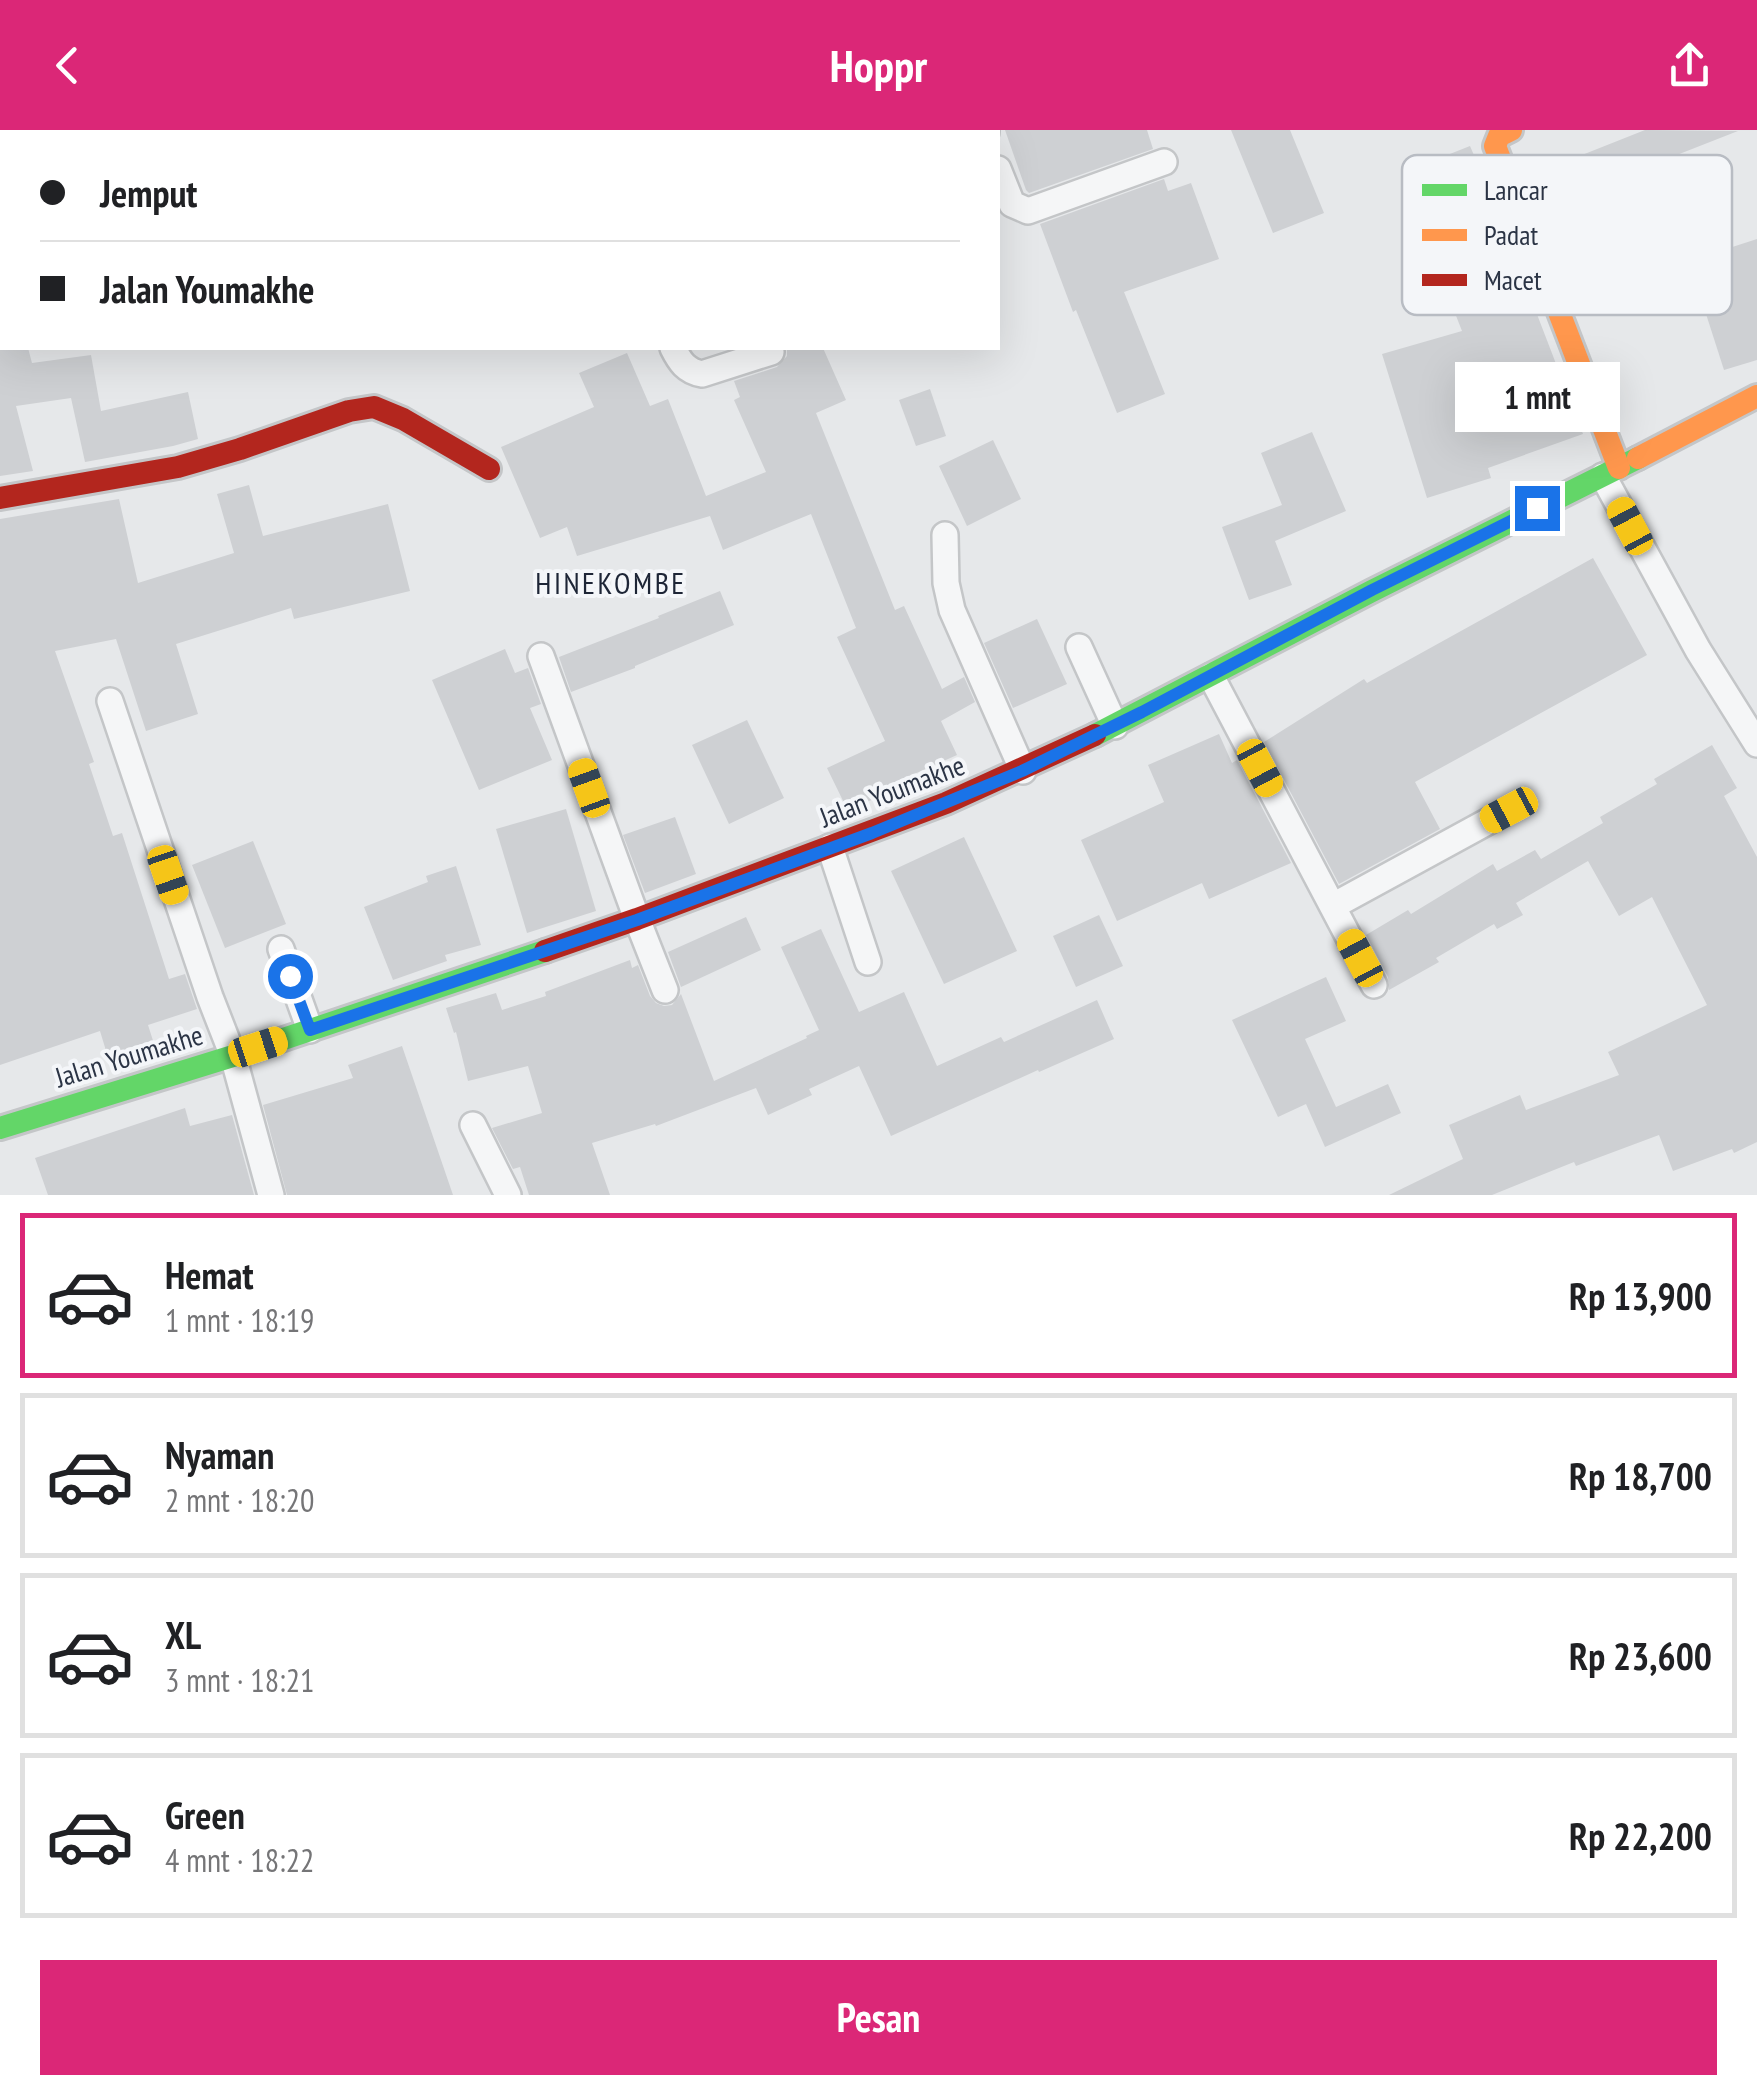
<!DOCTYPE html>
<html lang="id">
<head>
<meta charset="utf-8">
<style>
	:root { --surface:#fff; --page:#f6f6f6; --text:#202124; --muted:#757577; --line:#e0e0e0; --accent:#db2777 }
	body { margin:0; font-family:"PT Sans Narrow",sans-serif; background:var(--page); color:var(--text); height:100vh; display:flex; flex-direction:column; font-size:38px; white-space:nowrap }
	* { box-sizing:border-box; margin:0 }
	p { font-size:32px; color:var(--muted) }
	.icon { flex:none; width:55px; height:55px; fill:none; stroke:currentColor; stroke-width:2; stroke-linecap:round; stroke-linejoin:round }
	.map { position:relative; height:1065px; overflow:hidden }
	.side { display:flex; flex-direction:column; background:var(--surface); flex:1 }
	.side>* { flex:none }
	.hud { position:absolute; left:0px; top:0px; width:1000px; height:220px; box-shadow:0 10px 40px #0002; display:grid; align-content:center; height:220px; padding:0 40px; background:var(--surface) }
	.end { position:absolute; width:45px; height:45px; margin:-22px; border:12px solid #1a73e8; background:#fff; box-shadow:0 0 0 5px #fff }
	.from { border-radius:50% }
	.bubble { position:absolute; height:70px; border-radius:0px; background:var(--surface); box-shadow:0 10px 40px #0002; font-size:32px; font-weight:600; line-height:70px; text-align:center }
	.car { position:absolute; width:30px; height:60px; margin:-30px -15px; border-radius:12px; box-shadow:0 0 8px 2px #0007; background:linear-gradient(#f5c518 24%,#345 0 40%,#f5c518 0 76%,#345 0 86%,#f5c518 0) }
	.hud b { display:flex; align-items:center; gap:35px; height:95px; font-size:38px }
	.hud b+b { border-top:2px solid var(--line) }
	.hud i { width:25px; height:25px; background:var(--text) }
	ul { padding:18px 0 0; list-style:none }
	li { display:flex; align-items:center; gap:30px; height:165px; margin:0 20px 15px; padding:0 20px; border:5px solid var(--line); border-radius:0px }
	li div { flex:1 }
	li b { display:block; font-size:38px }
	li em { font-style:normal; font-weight:600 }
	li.on { border-color:var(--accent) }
	li>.icon { width:90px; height:90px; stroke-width:1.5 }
	.primary-button { display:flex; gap:20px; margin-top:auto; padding:20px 40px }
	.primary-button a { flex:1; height:115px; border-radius:0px; background:var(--accent); color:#fff; font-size:40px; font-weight:600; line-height:115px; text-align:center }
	header { display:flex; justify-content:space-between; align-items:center; height:130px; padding:0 40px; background:var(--accent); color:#fff; font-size:45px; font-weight:600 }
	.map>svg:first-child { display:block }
</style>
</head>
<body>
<header><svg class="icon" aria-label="back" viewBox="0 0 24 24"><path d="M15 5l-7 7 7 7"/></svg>Hoppr<svg class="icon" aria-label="share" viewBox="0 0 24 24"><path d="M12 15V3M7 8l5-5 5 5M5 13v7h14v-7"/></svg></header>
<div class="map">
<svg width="1757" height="1065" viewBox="0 0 1757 1065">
	<rect width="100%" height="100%" fill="#e6e8ea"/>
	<!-- building -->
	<g fill="#ced0d3">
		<path d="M1005,0H1147L1153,19L1029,63L1026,60Z"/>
		<path d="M1231,0H1290L1324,83L1273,103Z"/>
		<path d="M1645,0L1738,1L1613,50L1638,130L1595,143L1572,67L1542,79L1529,46Z"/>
		<path d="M1470,16L1490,62L1583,304L1488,338L1491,348L1427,368L1382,224L1462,201L1442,150L1439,151L1424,112L1449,102L1422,35Z"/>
		<path d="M1164,49L1168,61L1191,53L1219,129L1124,162L1165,264L1117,283L1076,180L1073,182L1040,94Z"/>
		<path d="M1757,109V230L1724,240L1689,131Z"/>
		<path d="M0,218H28L32,233L91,225L101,281L188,262L198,309L173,316L85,332L71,268L16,276L33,341L0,346Z"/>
		<path d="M787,218H823L846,270L816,283L895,480L904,476L942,559L964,547L975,572L941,591L957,625L894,653L897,658L848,681L827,638L885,611L837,507L856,498L811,384L723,420L710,386L577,426L567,397L540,408L501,317L594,277L579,243L627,223L650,276L668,269L706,366L766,342L734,270L740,267L734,251L777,237L787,226Z"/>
		<path d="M930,259L946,306L916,316L899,270Z"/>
		<path d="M1312,302L1346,381L1275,411L1292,455L1249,470L1222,397L1282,375L1261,323Z"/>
		<path d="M993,310L1021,369L967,396L939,336Z"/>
		<path d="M249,355L263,406L388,374L410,461L294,489L291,478L176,514L198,584L146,601L116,509L55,521L94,632L89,634L113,706L122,703L169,849L185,844L197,879L148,895L157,923L111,937L100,901L0,935V389L119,369L138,453L234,423L217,364Z"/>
		<path d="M1593,428L1647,525L1415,652L1440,699L1339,754L1264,612L1364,549L1367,553Z"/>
		<path d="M720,461L734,495L635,536V538L571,562L559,527L659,488L658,486Z"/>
		<path d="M1037,489L1067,554L1013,578L984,513Z"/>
		<path d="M505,519L515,543L528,538L541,574L530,578L552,630L479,660L432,550Z"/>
		<path d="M747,590L784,668L729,694L692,615Z"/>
		<path d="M1219,604L1232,633L1237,630L1291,733L1209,769L1202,753L1117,791L1081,710L1164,672L1148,635Z"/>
		<path d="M1712,615L1737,658L1724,666L1757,727V1012L1734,1023L1732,1019L1673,1041L1659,1005L1576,1036L1574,1032L1492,1065H1389L1463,1029L1449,995L1520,965L1526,980L1619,945L1608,922L1707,875L1652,767L1619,786L1588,731L1516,773L1523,785L1497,799L1494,794L1436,828L1439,832L1389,860L1388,847L1366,805L1408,780L1411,784L1493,734L1497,741L1535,720L1541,729L1603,693L1600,687L1657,654L1654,649Z"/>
		<path d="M566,679L596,781L527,803L496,699Z"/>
		<path d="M675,687L696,744L645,763L623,705Z"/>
		<path d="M964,707L1017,821L944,854L891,741Z"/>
		<path d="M253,711L286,794L225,818L192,735Z"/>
		<path d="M456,736L481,815L445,825L447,831L393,850L364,777L428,752L426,746Z"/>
		<path d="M1099,785L1123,836L1076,857L1053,806Z"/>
		<path d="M746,787L761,820L681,857L668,822Z"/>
		<path d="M821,799L859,882L904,862L937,936L1001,907L1004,912L1097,870L1114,909L1039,942L1038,940L891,1006L859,936L809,959L812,965L768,985L756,958L656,996L655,994L592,1013L610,1065H529L520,1037L513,1039L492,998L542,983L528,936L468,951L456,902L454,903L446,878L496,863L502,880L546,866L545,862L630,830L632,838L638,835L650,866L656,873L664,876L672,875L681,864L714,951L807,908L806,906L819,900L781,817Z"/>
		<path d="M1326,847L1346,891L1305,909L1336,977L1388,954L1401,983L1325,1017L1306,974L1278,987L1232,890Z"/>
		<path d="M402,916L453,1065H287L263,975L353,948L348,935Z"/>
		<path d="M185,978L190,996L232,985L254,1065H48L35,1028Z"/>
	</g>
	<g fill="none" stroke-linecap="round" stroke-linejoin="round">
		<defs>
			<g id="street">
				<path d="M82,0L83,2"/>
				<path d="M580,0L581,2"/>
				<path d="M986,0V2"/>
				<path d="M139,2L144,0"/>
				<path d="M998,39L1012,74L1028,81L1164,32"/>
				<path d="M0,53H2"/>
				<path d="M673,218C680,232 686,241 702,244L771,222"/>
				<path d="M1603,346L1698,520L1757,614"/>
				<path d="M945,405L946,453L952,480L1023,641"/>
				<path d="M1079,517L1115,596"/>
				<path d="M541,526L637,789L665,860"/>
				<path d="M1211,546L1374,855"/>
				<path d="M110,571L210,867L233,926L271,1065"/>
				<path d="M830,717L868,832"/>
				<path d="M1333,776L1509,680"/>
				<path d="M281,819L310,900"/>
				<path d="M473,995L508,1065"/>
			</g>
			<g id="fast">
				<path d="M1095,605L1372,461L1638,328"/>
				<path d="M0,998L233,926L545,821"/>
			</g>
			<g id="slow">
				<path d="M1511,0L1499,6L1495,16L1619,338"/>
				<path d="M1638,328L1757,266"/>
			</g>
			<g id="jam">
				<path d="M0,368L178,337L240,319L349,281L374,277L403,289L489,339"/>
				<path d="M545,821L637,789L946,673L1095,605"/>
			</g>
		</defs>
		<!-- street casing -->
		<use href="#street" stroke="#c4c6c8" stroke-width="30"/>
		<!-- fast casing -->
		<use href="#fast" stroke="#c4c6c8" stroke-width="28"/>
		<!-- slow casing -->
		<use href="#slow" stroke="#c4c6c8" stroke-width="28"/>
		<!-- jam casing -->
		<use href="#jam" stroke="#c4c6c8" stroke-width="28"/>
		<!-- street -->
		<use href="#street" stroke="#f5f6f7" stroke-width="25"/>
		<!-- fast -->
		<use href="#fast" stroke="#63d668" stroke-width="22"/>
		<!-- slow -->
		<use href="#slow" stroke="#ff974d" stroke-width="22"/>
		<!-- jam -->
		<use href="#jam" stroke="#b3261e" stroke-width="22"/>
	</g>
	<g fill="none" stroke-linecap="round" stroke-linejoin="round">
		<!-- route -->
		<path stroke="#1a73e8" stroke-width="12" d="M290,846L310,900L637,790L872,703L1022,641L1142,582L1372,460L1537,378"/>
	</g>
	<g text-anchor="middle" stroke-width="8" stroke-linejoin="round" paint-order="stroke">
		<!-- street labels -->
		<g font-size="28" fill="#2b3445" stroke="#f4f6f9">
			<text transform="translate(892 661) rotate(-21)" y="10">Jalan Youmakhe</text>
			<text transform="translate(129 926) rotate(-17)" y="10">Jalan Youmakhe</text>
		</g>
		<!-- neighbourhood labels -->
		<g font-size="30" letter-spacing="2.5" fill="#1d2536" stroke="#f4f6f9">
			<text x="611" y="464">HINEKOMBE</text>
		</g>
	</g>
	<!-- legend -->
	<rect x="1402" y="25" width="330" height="160" rx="15" fill="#f4f6f9" stroke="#b8bcc3" stroke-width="2.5"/>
	<rect x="1422" y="54" width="45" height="12" fill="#63d668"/>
	<rect x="1422" y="99" width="45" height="12" fill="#ff974d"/>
	<rect x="1422" y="144" width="45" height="12" fill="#b3261e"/>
	<g font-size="28" fill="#2b3445">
		<text x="1484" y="70">Lancar</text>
		<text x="1484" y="115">Padat</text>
		<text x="1484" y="160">Macet</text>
	</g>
</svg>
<i class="end from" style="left:290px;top:846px"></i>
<i class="end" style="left:1537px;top:378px"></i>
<div class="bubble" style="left:1455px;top:232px;width:165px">1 mnt</div>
<i class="car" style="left:1630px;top:396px;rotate:332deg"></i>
<i class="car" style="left:1260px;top:638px;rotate:152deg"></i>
<i class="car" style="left:589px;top:658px;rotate:340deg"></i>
<i class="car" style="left:1509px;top:680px;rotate:242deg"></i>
<i class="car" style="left:168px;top:745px;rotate:161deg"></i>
<i class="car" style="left:1360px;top:828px;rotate:332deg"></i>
<i class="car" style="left:258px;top:917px;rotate:72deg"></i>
<div class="hud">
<b><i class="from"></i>Jemput</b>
<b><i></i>Jalan Youmakhe</b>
</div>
</div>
<section class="side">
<ul>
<li class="on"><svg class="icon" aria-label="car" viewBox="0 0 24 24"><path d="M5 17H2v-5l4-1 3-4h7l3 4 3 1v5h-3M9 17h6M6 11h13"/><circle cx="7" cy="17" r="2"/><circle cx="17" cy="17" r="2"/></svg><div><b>Hemat</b><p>1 mnt · 18:19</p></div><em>Rp 13,900</em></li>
<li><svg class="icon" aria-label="car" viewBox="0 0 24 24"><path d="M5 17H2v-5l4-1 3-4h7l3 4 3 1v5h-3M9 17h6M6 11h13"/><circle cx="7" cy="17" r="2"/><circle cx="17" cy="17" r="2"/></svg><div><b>Nyaman</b><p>2 mnt · 18:20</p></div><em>Rp 18,700</em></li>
<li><svg class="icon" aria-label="car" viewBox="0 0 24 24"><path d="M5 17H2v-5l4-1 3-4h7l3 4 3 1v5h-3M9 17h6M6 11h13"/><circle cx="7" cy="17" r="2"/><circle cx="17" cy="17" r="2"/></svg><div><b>XL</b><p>3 mnt · 18:21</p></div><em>Rp 23,600</em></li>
<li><svg class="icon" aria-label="car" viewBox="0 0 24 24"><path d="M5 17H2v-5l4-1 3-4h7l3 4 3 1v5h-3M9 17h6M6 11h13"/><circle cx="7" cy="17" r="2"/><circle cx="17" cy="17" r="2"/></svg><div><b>Green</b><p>4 mnt · 18:22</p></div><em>Rp 22,200</em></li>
</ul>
<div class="primary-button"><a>Pesan</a></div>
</section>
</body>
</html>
